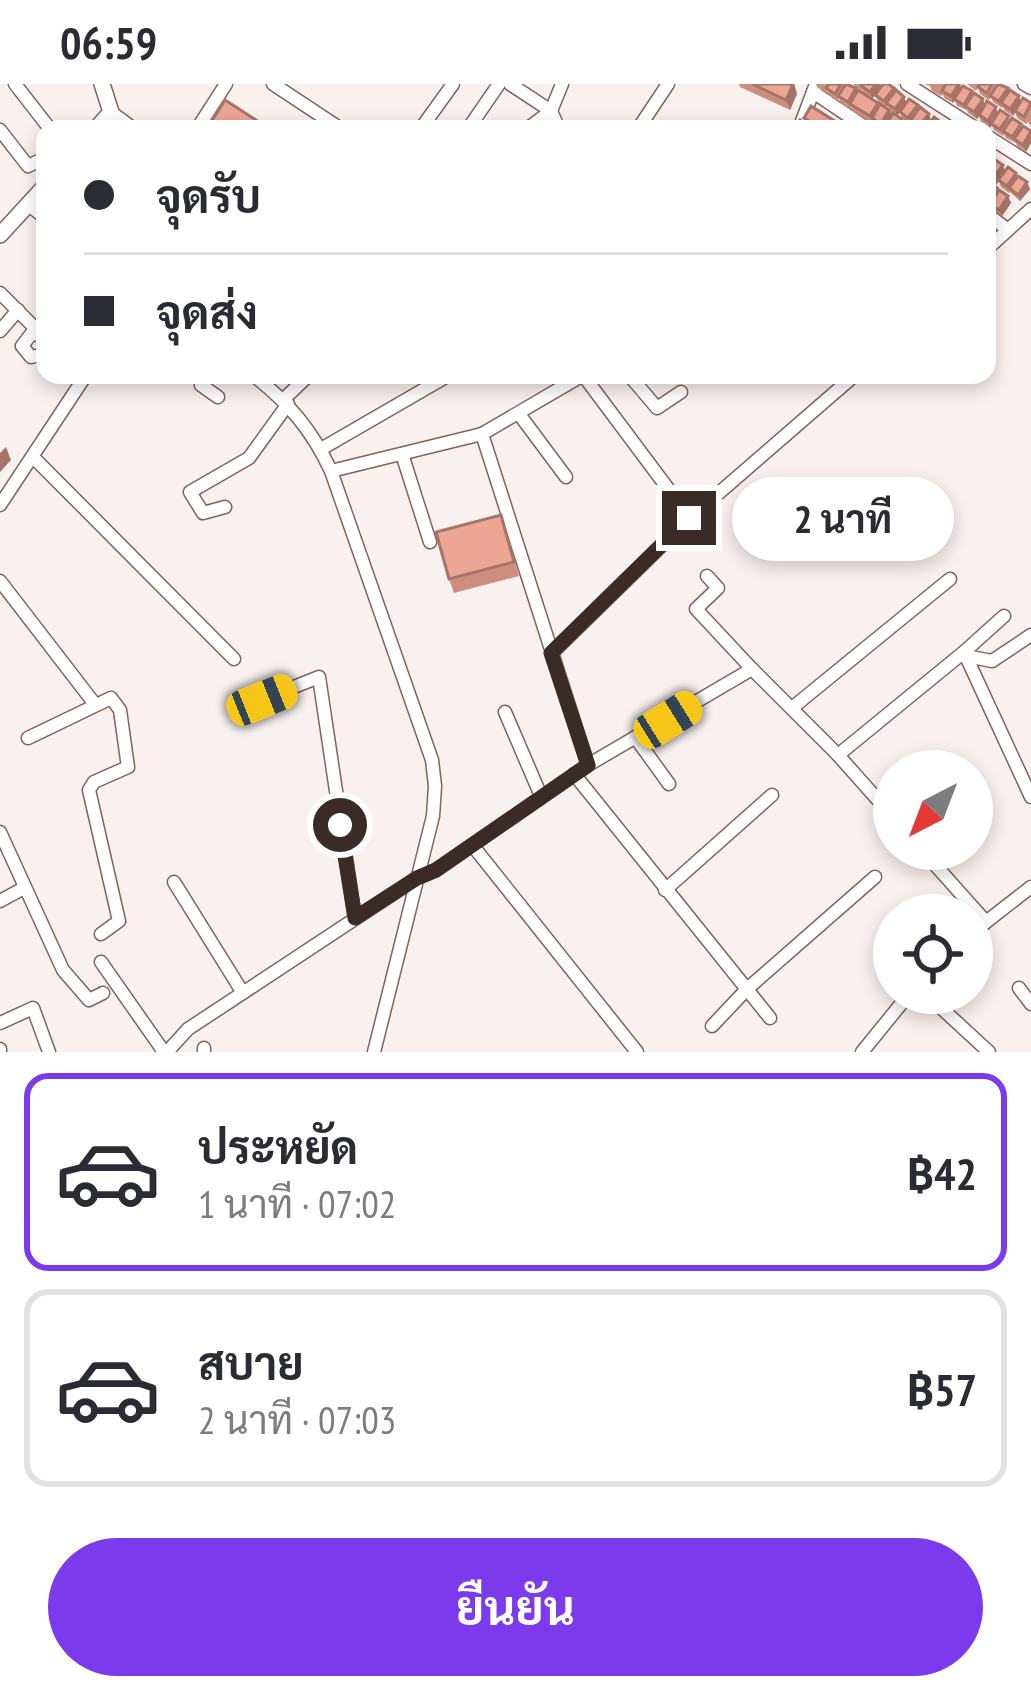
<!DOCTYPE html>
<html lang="th">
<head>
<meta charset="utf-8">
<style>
	:root { --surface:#fff; --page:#f7f7f7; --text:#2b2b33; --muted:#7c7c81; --line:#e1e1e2; --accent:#7c3aed }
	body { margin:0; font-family:"PT Sans Narrow",Sarabun,sans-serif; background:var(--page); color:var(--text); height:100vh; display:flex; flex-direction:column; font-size:45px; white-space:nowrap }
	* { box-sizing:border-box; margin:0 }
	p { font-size:39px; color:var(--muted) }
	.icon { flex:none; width:66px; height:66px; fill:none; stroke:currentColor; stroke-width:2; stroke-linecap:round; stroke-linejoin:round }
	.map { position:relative; height:968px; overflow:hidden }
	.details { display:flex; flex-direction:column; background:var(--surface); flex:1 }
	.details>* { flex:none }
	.hud { position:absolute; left:36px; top:36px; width:960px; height:264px; border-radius:24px; box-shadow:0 6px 18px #0003; display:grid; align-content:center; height:264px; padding:0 48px; background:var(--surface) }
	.needle { width:78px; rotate:222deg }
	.buttons { position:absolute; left:873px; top:666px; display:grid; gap:24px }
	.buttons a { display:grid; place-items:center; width:120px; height:120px; border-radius:50%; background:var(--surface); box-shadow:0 6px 18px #0003; font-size:60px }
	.end { position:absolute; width:54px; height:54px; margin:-27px; border:15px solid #3a2b27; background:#fff; box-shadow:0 0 0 6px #fff }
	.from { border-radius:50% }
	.bubble { position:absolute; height:84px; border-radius:42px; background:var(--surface); box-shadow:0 6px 18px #0003; font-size:39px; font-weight:700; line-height:84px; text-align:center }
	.car { position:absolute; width:36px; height:72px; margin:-36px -18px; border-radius:15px; box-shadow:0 0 9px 3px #0007; background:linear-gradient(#f5c518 24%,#345 0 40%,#f5c518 0 76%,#345 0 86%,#f5c518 0) }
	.hud b { display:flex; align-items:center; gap:42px; height:114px; font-size:45px }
	.hud b+b { border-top:3px solid var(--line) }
	.hud i { width:30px; height:30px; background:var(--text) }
	ul { padding:21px 0 0; list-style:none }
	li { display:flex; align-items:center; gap:36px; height:198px; margin:0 24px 18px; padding:0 24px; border:6px solid var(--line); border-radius:24px }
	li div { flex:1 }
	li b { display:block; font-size:45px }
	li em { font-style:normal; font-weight:700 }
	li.current { border-color:var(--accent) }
	li>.icon { width:108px; height:108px; stroke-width:1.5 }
	.action { display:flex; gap:24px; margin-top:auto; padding:24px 48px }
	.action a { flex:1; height:138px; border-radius:72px; background:var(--accent); color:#fff; font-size:48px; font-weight:700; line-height:138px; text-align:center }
	.status { display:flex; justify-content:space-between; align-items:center; height:84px; padding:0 60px; background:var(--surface); direction:ltr }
	.status svg { height:33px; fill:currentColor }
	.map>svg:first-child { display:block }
</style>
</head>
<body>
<div class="status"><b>06:59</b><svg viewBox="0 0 49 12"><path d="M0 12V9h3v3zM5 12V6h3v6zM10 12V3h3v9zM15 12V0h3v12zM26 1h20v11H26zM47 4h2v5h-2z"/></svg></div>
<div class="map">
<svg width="1031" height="968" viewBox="0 0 1031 968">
	<rect width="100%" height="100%" fill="#f9f1ef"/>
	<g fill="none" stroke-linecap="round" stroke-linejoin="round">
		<defs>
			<g id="minor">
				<path d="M15,0L50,45"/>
				<path d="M273,0L341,45"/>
				<path d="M510,0L551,27L559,45"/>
				<path d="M907,0L977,45"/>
				<path d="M1024,0L1031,4"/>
				<path d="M813,8L868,45"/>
				<path d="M111,28L134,45"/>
				<path d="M197,45L226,0"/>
				<path d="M425,45L422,43L453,0"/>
				<path d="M468,45L499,0"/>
				<path d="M527,45L551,27L562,0"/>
				<path d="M638,45L668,0"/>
				<path d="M799,45L816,0"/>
				<path d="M0,46L28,82L45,74"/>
				<path d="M987,52L1031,80"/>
				<path d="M28,120L45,134"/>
				<path d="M987,130L1008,146"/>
				<path d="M987,165L1031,125"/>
				<path d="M0,209L41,250"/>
				<path d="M0,247L18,226"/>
				<path d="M45,254L32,249L22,262L31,273L45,270"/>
				<path d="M204,291L201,301L218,313"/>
				<path d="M253,291C289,319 312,346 331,387L432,676L435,702L433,732L374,968"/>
				<path d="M583,291L690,434"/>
				<path d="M629,291L657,324L681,308"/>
				<path d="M284,315L309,291"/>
				<path d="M519,330L566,393"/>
				<path d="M482,350L588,681"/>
				<path d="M321,365L449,291"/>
				<path d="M402,370L430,458"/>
				<path d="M34,374L234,575"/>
				<path d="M331,387L482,350L583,291"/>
				<path d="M0,421L86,291"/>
				<path d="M225,423L203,429L190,408L249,374L288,320"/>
				<path d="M707,492L718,504L696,525L752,585"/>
				<path d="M0,497L94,619"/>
				<path d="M1004,532L964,568L1031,713"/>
				<path d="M552,569L690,434L855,291"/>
				<path d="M966,572L992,577L1031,551"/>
				<path d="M261,616L319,593L355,834"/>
				<path d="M792,624L950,495"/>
				<path d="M505,628L541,712"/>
				<path d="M635,653L669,700"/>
				<path d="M28,654L111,614L120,626L128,683L94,698L89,706L119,837L101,850"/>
				<path d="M838,671L964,568"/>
				<path d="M574,690L770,934"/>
				<path d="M0,748L63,886L89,916L103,909"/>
				<path d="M473,762L637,968"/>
				<path d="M921,765L986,838L972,850"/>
				<path d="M174,798L243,909"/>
				<path d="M665,806L772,711"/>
				<path d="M0,817L24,804"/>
				<path d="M986,838L1031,803"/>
				<path d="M101,878L164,968"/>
				<path d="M1019,904L1031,920"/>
				<path d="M925,909L989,968"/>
				<path d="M0,939L33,924L49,968"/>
				<path d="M712,942L747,905L875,793"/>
				<path d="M204,964V968"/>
				<path d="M0,965V968"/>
				<path d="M167,968L188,945L417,794L436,786L588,681L752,585L838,671L894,734"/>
				<path d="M862,968L910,909"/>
			</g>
			<g id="major">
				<path d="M96,45L111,28L102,0"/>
				<path d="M0,151L45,102"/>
			</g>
		</defs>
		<!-- minor casing -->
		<use href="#minor" stroke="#84625a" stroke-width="15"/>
		<!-- major casing -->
		<use href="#major" stroke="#84625a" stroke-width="18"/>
		<!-- minor -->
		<use href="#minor" stroke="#fff" stroke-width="12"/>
		<!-- major -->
		<use href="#major" stroke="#fff" stroke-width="15"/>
	</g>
	<!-- wall -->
	<g fill="#cc8e7f">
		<path d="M739,0H794L797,10L790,26L740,3Z"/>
		<path d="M816,0H845L856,4L857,8L863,9L862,5L861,7L853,0H880L881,2L872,15L879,22L889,26L888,22L886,24L878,17L875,11L894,4L906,19L929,30L931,37L925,45H916L912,39L911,41L902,34L900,28L897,32L904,39L914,45H881L874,41L873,37L872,39L852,27L851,23L850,25L841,19L839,14L838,17L829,11L827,7L826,9L817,3Z"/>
		<path d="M924,0H960L961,4L1022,43L1031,59L1026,68L1017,62L1016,59L1006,54L1004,50L1003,52L994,46L992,41L990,44L981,38L979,32L977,35L968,29L967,26L957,22L955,16L953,19L944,14L943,10L941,12L932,7L930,2Z"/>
		<path d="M967,0H1001L1009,7L1019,12L1021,18L1031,19V43L1028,38L1026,40L1017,34L1015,28L1013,32L1004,26L1003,23L1002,24L993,18L991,13L989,16L980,10L978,4L976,7Z"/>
		<path d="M987,69L993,76L1003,81L1005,87L1016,89L1018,93L1027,98L1030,105L1020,117L1010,108L1009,109L1001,103L999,97L996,101L987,95Z"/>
		<path d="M987,99L998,108L1008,112L1011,119L1002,132L993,126L992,123L991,124L987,122Z"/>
		<path d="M506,445L519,492L454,509L449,495Z"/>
	</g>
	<!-- shaded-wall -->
	<g fill="#a67468">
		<path d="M794,0L797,10L790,26L786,16Z"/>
		<path d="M876,0H880L881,2L872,15L870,8Z"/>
		<path d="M960,0L962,6L953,19L951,12Z"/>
		<path d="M1019,12L1021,18L1013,32L1010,25Z"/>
		<path d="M904,13L907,20L897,32L895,25Z"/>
		<path d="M983,15L985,22L977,35L974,28Z"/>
		<path d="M996,23L998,30L990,44L988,37Z"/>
		<path d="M889,26L892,33L883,45L881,40Z"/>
		<path d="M929,30L931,37L925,45H920L919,42Z"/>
		<path d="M1031,48V59L1026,68L1023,61Z"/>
		<path d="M1003,81L1005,88L996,101L993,94Z"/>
		<path d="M1027,98L1030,105L1020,117L1018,111Z"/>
		<path d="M1008,112L1011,119L1002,132L999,126Z"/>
		<path d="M6,363L11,376L0,388V369Z"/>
	</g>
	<!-- building -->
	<g fill="#eda594" stroke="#a67468" stroke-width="3">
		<path d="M752,0H793L786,16Z"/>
		<path d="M829,0H841L835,10L826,4Z"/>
		<path d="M846,0L856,4L848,18L838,12Z"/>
		<path d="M862,0H876L870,8L861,2Z"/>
		<path d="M883,0H888L894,4L884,17L875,11Z"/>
		<path d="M946,0H959L951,12L942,7Z"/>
		<path d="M980,0H992L987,9L978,3Z"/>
		<path d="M998,0L1008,4L999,17L990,12Z"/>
		<path d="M963,2L972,7L964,21L954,15Z"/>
		<path d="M858,6L878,19L870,32L850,20Z"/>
		<path d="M896,6L904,13L895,25L886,19Z"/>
		<path d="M1010,6L1019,12L1010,25L1001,19Z"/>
		<path d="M974,9L983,15L974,28L965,22Z"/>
		<path d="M1023,14L1031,19L1024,33L1015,27Z"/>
		<path d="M909,15L918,21L908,34L900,28Z"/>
		<path d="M225,16L270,45H222L211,38Z"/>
		<path d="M987,17L996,23L988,37L979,31Z"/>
		<path d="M880,20L889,26L881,40L872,34Z"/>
		<path d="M811,22L841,41L839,45H822L804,34Z"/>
		<path d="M920,23L929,30L919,42L911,36Z"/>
		<path d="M1000,26L1009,32L1000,45L991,40Z"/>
		<path d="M893,29L902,35L896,45H888L885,43Z"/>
		<path d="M934,33L943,40L939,45H925Z"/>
		<path d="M1012,34L1021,40L1012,53L1003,47Z"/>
		<path d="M800,36L814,45H795Z"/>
		<path d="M905,37L914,43L912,45H899Z"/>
		<path d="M1023,42L1031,47L1023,61L1014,55Z"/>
		<path d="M994,75L1003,81L993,94L987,89V85Z"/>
		<path d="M1008,83L1016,89L1007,102L998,96Z"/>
		<path d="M1018,92L1027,98L1018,111L1009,104Z"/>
		<path d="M988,98L997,104L988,118L987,117Z"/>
		<path d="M999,106L1008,112L999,126L990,120Z"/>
		<path d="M501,431L514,478L449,495L436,448Z"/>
	</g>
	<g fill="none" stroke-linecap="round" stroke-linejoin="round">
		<!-- route -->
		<path stroke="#3a2b27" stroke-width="15" d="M340,741L355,834L417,794L436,786L588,681L551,569L689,434"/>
	</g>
</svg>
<div class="buttons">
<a><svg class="needle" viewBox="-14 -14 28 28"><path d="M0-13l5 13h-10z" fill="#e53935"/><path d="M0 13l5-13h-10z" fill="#7c7c81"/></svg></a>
<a><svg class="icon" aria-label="locate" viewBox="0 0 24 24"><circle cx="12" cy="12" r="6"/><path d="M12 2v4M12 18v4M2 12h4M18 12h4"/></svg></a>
</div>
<i class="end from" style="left:340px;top:741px"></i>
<i class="end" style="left:689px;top:434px"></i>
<div class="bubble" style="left:732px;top:393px;width:222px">2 นาที</div>
<i class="car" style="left:262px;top:616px;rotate:68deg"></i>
<i class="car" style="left:668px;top:636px;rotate:58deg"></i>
<div class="hud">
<b><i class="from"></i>จุดรับ</b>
<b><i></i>จุดส่ง</b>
</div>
</div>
<section class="details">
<ul>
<li class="current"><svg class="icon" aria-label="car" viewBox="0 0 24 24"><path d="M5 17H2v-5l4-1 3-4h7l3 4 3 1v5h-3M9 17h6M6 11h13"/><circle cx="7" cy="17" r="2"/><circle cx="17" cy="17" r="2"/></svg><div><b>ประหยัด</b><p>1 นาที · 07:02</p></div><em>฿42</em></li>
<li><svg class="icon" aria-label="car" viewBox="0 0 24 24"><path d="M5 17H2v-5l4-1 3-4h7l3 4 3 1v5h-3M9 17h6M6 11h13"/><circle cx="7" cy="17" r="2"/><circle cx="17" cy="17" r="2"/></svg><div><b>สบาย</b><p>2 นาที · 07:03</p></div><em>฿57</em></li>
</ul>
<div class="action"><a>ยืนยัน</a></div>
</section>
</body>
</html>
